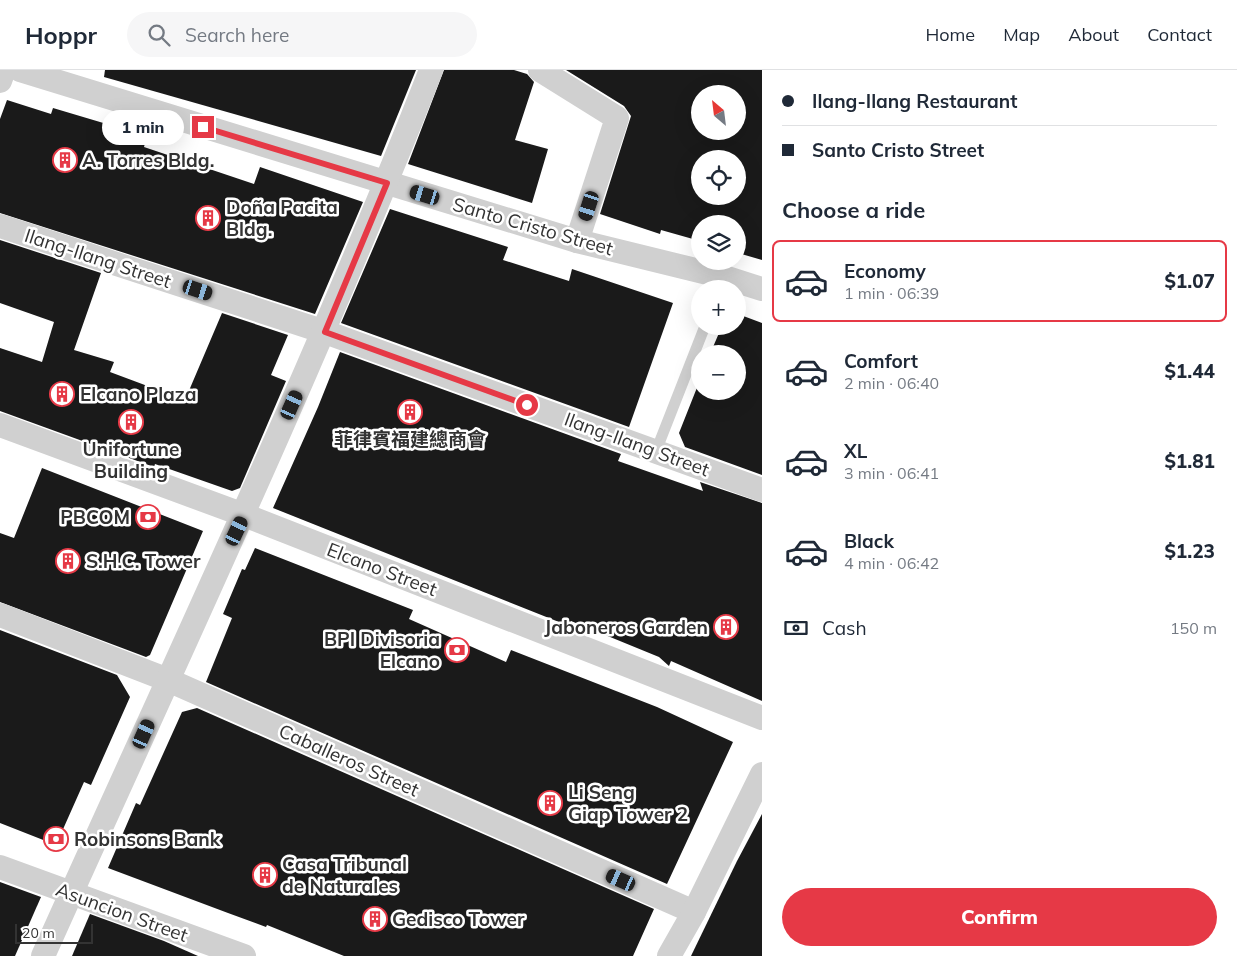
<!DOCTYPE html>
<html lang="en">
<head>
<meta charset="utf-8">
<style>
	:root { --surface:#fff; --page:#f6f6f7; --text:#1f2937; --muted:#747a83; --line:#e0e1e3; --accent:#e63946 }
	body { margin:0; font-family:Mulish,"Noto Sans SC",sans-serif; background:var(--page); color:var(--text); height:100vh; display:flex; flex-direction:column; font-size:19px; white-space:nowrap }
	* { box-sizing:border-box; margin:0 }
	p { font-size:16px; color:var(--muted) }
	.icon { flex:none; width:28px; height:28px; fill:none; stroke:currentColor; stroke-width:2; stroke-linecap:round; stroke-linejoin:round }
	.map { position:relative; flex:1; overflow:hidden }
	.sheet { display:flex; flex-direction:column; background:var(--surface); width:475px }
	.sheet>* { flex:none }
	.guide { display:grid; align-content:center; height:110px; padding:0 20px; background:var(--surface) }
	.needle { width:32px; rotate:332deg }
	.tools { position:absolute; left:691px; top:15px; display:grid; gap:10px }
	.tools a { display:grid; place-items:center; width:55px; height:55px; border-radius:50%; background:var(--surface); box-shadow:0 5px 20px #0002; font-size:25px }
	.scale { position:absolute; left:15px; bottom:12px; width:78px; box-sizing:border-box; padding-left:5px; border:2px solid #333; border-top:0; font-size:14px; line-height:18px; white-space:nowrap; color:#333; -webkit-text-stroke:4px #fff; paint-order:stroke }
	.end { position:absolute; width:22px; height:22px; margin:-11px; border:6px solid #e63946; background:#fff; box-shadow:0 0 0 2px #fff }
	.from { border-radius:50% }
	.bubble { position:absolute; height:35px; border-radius:18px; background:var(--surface); box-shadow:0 5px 20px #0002; font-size:16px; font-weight:800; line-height:35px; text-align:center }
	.car { position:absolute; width:15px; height:30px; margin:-15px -8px; border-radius:6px; box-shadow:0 0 4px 1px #0007; background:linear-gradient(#222 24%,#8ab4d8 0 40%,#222 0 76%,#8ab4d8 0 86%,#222 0) }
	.guide b { display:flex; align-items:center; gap:18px; height:48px; font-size:19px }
	.guide b+b { border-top:1px solid var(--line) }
	.guide i { width:12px; height:12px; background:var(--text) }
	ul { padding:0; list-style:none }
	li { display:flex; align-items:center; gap:15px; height:82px; margin:0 10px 8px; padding:0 10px; border:2px solid transparent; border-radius:8px }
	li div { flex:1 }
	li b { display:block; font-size:19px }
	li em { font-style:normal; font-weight:800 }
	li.selected { border-color:var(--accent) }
	li>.icon { width:45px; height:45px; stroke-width:1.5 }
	h2 { padding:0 20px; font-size:22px; line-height:60px }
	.pay { display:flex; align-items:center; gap:12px; height:55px; padding:0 20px; font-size:19px }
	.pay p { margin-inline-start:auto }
	.action { display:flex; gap:10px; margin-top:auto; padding:10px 20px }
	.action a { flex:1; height:58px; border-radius:30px; background:var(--accent); color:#fff; font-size:20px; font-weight:800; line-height:58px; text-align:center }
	header { display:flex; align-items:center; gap:30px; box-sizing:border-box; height:70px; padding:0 25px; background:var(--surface); border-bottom:1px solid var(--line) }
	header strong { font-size:24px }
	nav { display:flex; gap:28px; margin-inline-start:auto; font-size:18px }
	.search { width:350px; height:45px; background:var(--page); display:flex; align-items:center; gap:12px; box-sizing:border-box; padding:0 18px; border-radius:28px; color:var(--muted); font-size:19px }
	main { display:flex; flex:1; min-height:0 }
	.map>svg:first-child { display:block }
</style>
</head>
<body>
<header>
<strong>Hoppr</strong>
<div class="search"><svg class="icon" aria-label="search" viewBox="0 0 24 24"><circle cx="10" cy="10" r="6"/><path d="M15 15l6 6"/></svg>Search here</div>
<nav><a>Home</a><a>Map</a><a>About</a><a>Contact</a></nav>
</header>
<main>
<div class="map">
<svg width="762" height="886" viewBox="0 0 762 886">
	<rect width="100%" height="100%" fill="#fff"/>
	<!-- building -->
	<g fill="#1a1a1a" fill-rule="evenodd">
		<path d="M105,0H416L381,86L104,7Z"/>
		<path d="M444,0H514L527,4L534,12L515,70L548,79L532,133L408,94Z"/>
		<path d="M566,0H762V190L738,183V154H700V171L661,160L660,164L600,144L631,46L624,36ZM700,24H738V61H700ZM700,89H738V126H700Z"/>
		<path d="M7,30L51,44L53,38L147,66L144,77L254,114L260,97L363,132L315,244L0,143V49Z"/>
		<path d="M390,139L508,177L503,190L569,211L572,199L673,233L629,357L341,253Z"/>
		<path d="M0,170L101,203L74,280L114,292L110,302L185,330L222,243L288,265L271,305L286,311L240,418L232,421L155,394L154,397L0,341V278L42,292L54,252L0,233Z"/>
		<path d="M738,244L762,253V405L685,377L679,363L700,310V321H738V284H710L722,256H738Z"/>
		<path d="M340,282L621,384L618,391L703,421L700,412L762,433V631L671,591L669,596L659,587L571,551L569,556L273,438L318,337Z"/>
		<path d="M42,398L203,461L150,585L146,587L0,532V463L14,468Z"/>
		<path d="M255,478L413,540L409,549L506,592L511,580L657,637L733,672L667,814L206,612L232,548L223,544L242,499L245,500Z"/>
		<path d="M0,560L117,605L130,627L91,715L84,712L56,775L0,753Z"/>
		<path d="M197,638L654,839L633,886H344L267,855L266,857L228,843L108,798L136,733L140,735L182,642Z"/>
		<path d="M762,744V886H691L737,791Z"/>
		<path d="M0,812L41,827L15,886H0Z"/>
		<path d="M90,844L164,871L198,886H72Z"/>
	</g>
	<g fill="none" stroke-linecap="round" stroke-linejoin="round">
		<!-- service -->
		<path stroke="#d0d0d0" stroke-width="11" d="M656,381L705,256"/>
		<!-- minor -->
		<g stroke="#d0d0d0" stroke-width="24">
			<path d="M20,0L577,171L724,207L762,219"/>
			<path d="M540,0L617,48L577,171"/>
			<path d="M0,11L4,0"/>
			<path d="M0,156L325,262L762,420"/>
			<path d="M0,355L244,445L762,648"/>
			<path d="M0,545L168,610L694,842"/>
			<path d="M0,797L244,886"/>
			<path d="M43,886C175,592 313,301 431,0"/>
			<path d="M669,886L694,842L762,704"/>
		</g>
	</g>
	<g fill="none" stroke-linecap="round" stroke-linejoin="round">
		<!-- route -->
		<path stroke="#e63946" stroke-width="6" d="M203,57L387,113L325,262L527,335"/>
	</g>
	<!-- icons -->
	<defs>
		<symbol id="building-ring" viewBox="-11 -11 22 22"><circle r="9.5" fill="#fff" stroke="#e63946" stroke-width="1.5"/><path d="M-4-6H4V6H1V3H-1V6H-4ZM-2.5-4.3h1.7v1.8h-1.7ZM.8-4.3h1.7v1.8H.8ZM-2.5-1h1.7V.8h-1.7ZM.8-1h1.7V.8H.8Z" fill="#e63946"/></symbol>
		<symbol id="bank-ring" viewBox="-11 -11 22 22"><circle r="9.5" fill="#fff" stroke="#e63946" stroke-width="1.5"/><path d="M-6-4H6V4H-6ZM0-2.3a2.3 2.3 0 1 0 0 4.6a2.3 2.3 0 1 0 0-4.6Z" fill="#e63946"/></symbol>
	</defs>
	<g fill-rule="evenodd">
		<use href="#building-ring" x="51" y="76" width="28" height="28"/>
		<use href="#building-ring" x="194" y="134" width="28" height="28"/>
		<use href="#building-ring" x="48" y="310" width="28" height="28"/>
		<use href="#building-ring" x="396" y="328" width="28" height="28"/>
		<use href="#building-ring" x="117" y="338" width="28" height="28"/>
		<use href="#bank-ring" x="134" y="433" width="28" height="28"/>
		<use href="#building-ring" x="54" y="477" width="28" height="28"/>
		<use href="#building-ring" x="712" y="543" width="28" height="28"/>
		<use href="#bank-ring" x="443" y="566" width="28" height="28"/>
		<use href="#building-ring" x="536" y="719" width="28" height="28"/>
		<use href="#bank-ring" x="42" y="755" width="28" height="28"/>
		<use href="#building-ring" x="251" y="791" width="28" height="28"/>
		<use href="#building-ring" x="361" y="835" width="28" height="28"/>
	</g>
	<g text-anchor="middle" stroke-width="5" stroke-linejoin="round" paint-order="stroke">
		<!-- poi labels -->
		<g font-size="19" font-weight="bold" fill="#333" stroke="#fff" text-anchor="start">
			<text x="82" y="97">A. Torres Bldg.</text>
			<text x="226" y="144">Doña Pacita<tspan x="226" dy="22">Bldg.</tspan></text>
			<text x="80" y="331">Elcano Plaza</text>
			<text x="410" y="376" text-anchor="middle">菲律賓福建總商會</text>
			<text x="131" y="386" text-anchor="middle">Unifortune<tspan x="131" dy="22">Building</tspan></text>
			<text x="130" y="454" text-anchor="end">PBCOM</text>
			<text x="86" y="498">S.H.C. Tower</text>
			<text x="708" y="564" text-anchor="end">Jaboneros Garden</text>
			<text x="440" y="576" text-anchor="end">BPI Divisoria<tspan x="440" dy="22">Elcano</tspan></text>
			<text x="568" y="729">Li Seng<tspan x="568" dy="22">Giap Tower 2</tspan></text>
			<text x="74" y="776">Robinsons Bank</text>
			<text x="282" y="801">Casa Tribunal<tspan x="282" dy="22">de Naturales</tspan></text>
			<text x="392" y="856">Gedisco Tower</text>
		</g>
		<!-- street labels -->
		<g font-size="19" fill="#333" stroke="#fff">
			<text transform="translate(533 156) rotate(16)" y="7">Santo Cristo Street</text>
			<text transform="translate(98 188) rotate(18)" y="7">Ilang-Ilang Street</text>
			<text transform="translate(637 374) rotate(20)" y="7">Ilang-Ilang Street</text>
			<text transform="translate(382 499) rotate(21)" y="7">Elcano Street</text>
			<text transform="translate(349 690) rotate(24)" y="7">Caballeros Street</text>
			<text transform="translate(122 842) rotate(20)" y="7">Asuncion Street</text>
		</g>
	</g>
</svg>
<div class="tools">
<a><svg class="needle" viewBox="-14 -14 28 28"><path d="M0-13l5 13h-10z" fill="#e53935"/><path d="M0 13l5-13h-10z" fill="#747a83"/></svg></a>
<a><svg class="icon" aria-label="locate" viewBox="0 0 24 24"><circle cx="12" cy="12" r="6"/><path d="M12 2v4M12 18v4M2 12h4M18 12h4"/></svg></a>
<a><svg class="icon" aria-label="layers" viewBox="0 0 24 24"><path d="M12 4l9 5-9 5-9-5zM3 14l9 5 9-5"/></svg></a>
<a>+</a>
<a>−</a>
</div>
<div class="scale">20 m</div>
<i class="end from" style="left:527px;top:335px"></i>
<i class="end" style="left:203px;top:57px"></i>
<div class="bubble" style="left:102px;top:40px;width:82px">1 min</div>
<i class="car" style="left:425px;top:125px;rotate:287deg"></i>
<i class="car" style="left:589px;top:136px;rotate:198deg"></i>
<i class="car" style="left:198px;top:220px;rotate:108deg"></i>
<i class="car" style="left:292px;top:335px;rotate:24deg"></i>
<i class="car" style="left:237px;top:461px;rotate:25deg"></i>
<i class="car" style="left:144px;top:664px;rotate:24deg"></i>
<i class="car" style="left:621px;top:810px;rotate:294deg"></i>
</div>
<section class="sheet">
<div class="guide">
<b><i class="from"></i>Ilang-Ilang Restaurant</b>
<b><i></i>Santo Cristo Street</b>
</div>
<h2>Choose a ride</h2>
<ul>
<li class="selected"><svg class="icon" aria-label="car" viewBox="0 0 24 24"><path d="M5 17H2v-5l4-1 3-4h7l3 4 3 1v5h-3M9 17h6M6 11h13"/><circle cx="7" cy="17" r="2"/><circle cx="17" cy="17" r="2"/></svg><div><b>Economy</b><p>1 min · 06:39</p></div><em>$1.07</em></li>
<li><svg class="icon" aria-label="car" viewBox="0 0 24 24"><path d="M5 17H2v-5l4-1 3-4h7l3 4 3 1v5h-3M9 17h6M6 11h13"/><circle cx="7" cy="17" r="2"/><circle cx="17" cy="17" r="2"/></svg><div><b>Comfort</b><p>2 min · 06:40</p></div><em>$1.44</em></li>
<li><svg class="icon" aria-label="car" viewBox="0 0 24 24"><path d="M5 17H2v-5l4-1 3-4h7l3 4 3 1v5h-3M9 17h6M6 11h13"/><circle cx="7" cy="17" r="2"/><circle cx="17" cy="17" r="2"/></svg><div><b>XL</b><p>3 min · 06:41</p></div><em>$1.81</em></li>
<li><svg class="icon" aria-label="car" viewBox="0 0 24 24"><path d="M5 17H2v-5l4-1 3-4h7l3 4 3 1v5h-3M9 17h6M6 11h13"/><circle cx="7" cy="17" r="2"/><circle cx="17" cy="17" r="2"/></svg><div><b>Black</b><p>4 min · 06:42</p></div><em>$1.23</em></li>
</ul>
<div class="pay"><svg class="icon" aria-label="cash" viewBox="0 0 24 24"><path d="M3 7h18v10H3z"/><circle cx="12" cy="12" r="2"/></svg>Cash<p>150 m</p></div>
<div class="action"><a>Confirm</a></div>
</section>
</main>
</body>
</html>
